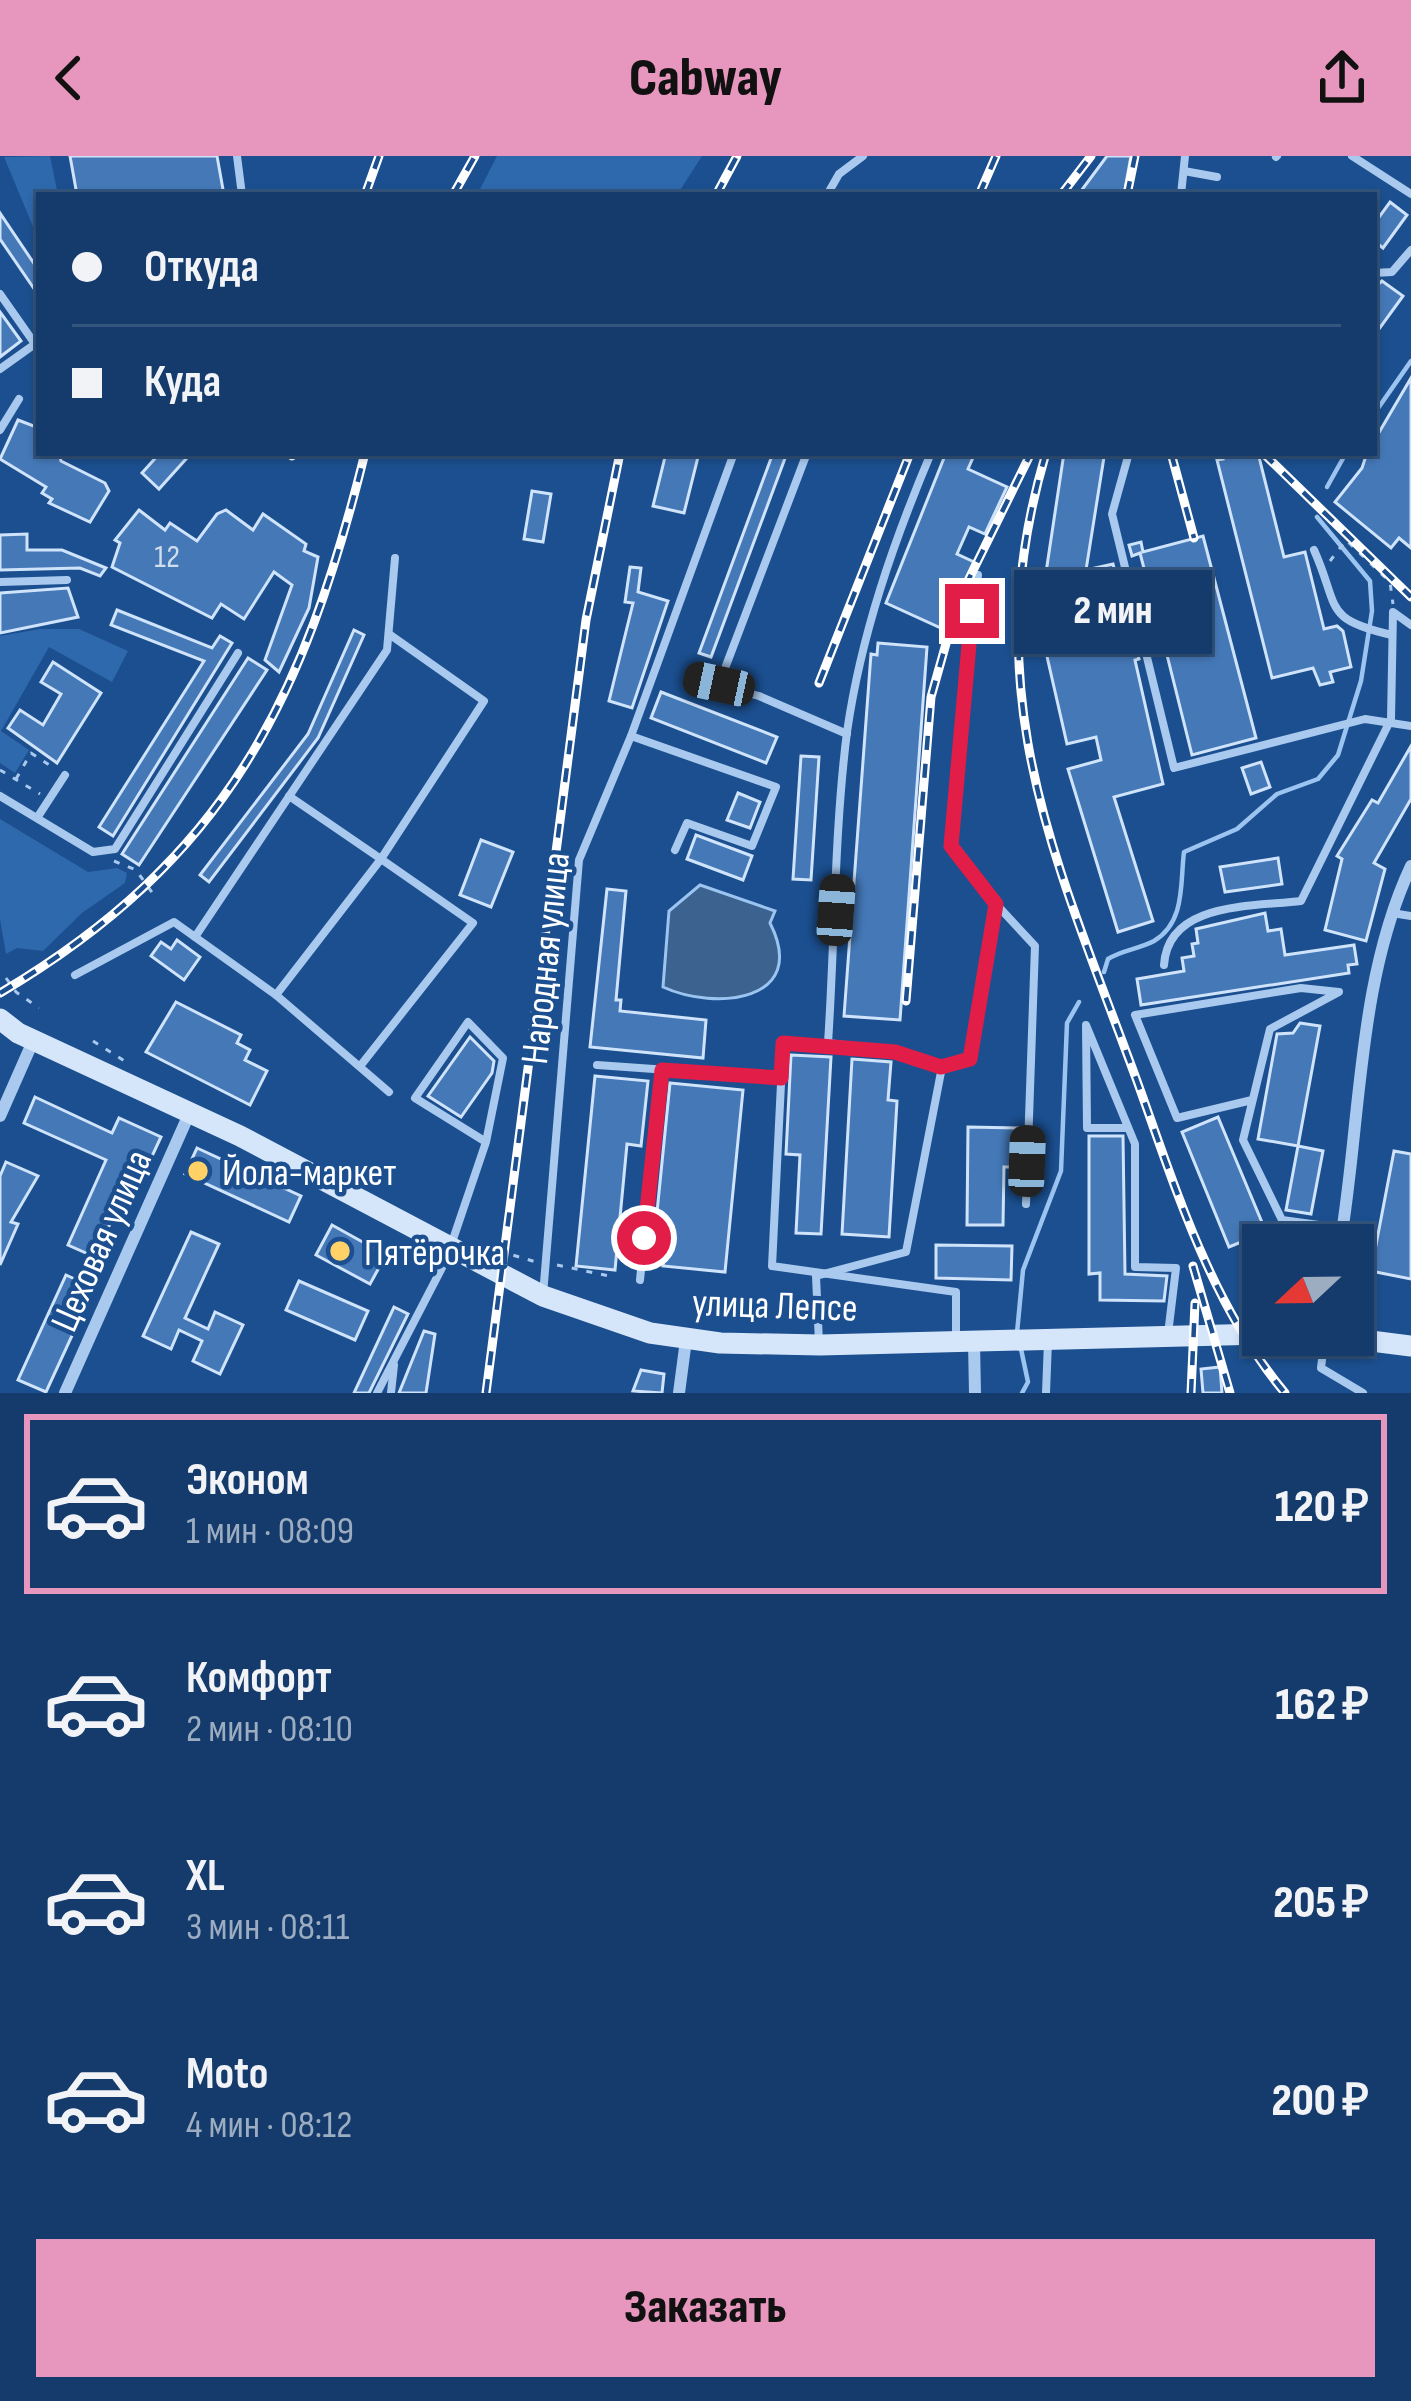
<!DOCTYPE html>
<html lang="ru">
<head>
<meta charset="utf-8">
<style>
	:root { --surface:#143b6b; --page:#1d4271; --text:#f1f3f6; --muted:#9dadc1; --line:#33557e; --accent:#e797bd }
	body { margin:0; font-family:"Sofia Sans Condensed",sans-serif; background:var(--page); color:var(--text); height:100vh; display:flex; flex-direction:column; font-size:45px; white-space:nowrap }
	* { box-sizing:border-box; margin:0 }
	p { font-size:39px; color:var(--muted) }
	.icon { flex:none; width:66px; height:66px; fill:none; stroke:currentColor; stroke-width:2; stroke-linecap:round; stroke-linejoin:round }
	.map { position:relative; height:1237px; overflow:hidden }
	.side { display:flex; flex-direction:column; background:var(--surface); flex:1 }
	.side>* { flex:none }
	.top-card { position:absolute; left:36px; top:36px; width:1341px; height:264px; border-radius:0px; box-shadow:0 3px 9px #0004,0 0 0 3px var(--line); display:grid; align-content:center; height:264px; padding:0 36px; background:var(--surface) }
	.needle { width:78px; rotate:248deg }
	.tools { position:absolute; left:1242px; top:1068px; display:grid; gap:24px }
	.tools a { display:grid; place-items:center; width:132px; height:132px; border-radius:0px; background:var(--surface); box-shadow:0 3px 9px #0004,0 0 0 3px var(--line); font-size:60px }
	.end { position:absolute; width:54px; height:54px; margin:-27px; border:15px solid #e11d48; background:#fff; box-shadow:0 0 0 6px #fff }
	.from { border-radius:50% }
	.bubble { position:absolute; height:84px; border-radius:0px; background:var(--surface); box-shadow:0 3px 9px #0004,0 0 0 3px var(--line); font-size:39px; font-weight:800; line-height:84px; text-align:center }
	.car { position:absolute; width:36px; height:72px; margin:-36px -18px; border-radius:15px; box-shadow:0 0 9px 3px #0007; background:linear-gradient(#222 24%,#8ab4d8 0 40%,#222 0 76%,#8ab4d8 0 86%,#222 0) }
	.top-card b { display:flex; align-items:center; gap:42px; height:114px; font-size:45px }
	.top-card b+b { border-top:3px solid var(--line) }
	.top-card i { width:30px; height:30px; background:var(--text) }
	ul { padding:21px 0 0; list-style:none }
	li { display:flex; align-items:center; gap:36px; height:180px; margin:0 24px 18px; padding:0 12px; border:6px solid transparent; border-radius:0px }
	li div { flex:1 }
	li b { display:block; font-size:45px }
	li em { font-style:normal; font-weight:800 }
	li.on { border-color:var(--accent) }
	li>.icon { width:108px; height:108px; stroke-width:1.5 }
	.primary-button { display:flex; gap:24px; margin-top:auto; padding:24px 36px }
	.primary-button a { flex:1; height:138px; border-radius:0px; background:var(--accent); color:#111; font-size:48px; font-weight:800; line-height:138px; text-align:center }
	header { display:flex; justify-content:space-between; align-items:center; height:156px; padding:0 36px; background:var(--accent); color:#111; font-size:54px; font-weight:800 }
	.map>svg:first-child { display:block }
</style>
</head>
<body>
<header><svg class="icon" aria-label="back" viewBox="0 0 24 24"><path d="M15 5l-7 7 7 7"/></svg>Cabway<svg class="icon" aria-label="share" viewBox="0 0 24 24"><path d="M12 15V3M7 8l5-5 5 5M5 13v7h14v-7"/></svg></header>
<div class="map">
<svg width="1411" height="1237" viewBox="0 0 1411 1237">
	<rect width="100%" height="100%" fill="#1b4f8f"/>
	<!-- green -->
	<g fill="#2e69ad">
		<path d="M50,0L58,39H39V85L4,1Z"/>
		<path d="M497,0H702L677,39H477Z"/>
		<path d="M40,473H79L128,495L112,526L49,491L1,575L29,594L15,617L0,607V480Z"/>
		<path d="M0,663L88,716L117,712L127,717L125,727L82,757L43,795L17,792L6,798L0,763Z"/>
	</g>
	<!-- water -->
	<path fill="#3c6290" stroke="#9cc4f0" stroke-width="3" d="M700,729L775,755L770,767C810,846 715,855 663,831L669,755Z"/>
	<g fill="none" stroke-linecap="round" stroke-linejoin="round">
		<!-- stream -->
		<g stroke="#9cc4f0" stroke-width="4.5">
			<path d="M1374,258L1411,205"/>
			<path d="M1327,331L1346,297"/>
			<path d="M1104,816L1108,803C1122,794 1139,793 1154,785C1186,766 1180,726 1184,696L1237,673L1277,638L1318,623L1338,599L1361,525L1372,455L1370,425L1317,361"/>
			<path d="M1017,1177L1023,1114L1061,1015L1067,867L1079,846"/>
			<path d="M1021,1193L1028,1226L1022,1237"/>
		</g>
	</g>
	<!-- building -->
	<g fill="#4478b7" stroke="#cfe3fa" stroke-width="3">
		<path d="M70,0H217L224,39H77Z"/>
		<path d="M1107,0H1131L1124,39H1078Z"/>
		<path d="M1390,46L1407,59L1383,92L1374,85V68Z"/>
		<path d="M0,57L39,115V140L0,83Z"/>
		<path d="M1382,125L1403,140L1374,180V132Z"/>
		<path d="M0,156L21,185L0,201Z"/>
		<path d="M1411,222V392L1399,382L1391,392L1335,346L1362,312L1367,297H1374V285Z"/>
		<path d="M18,264L39,272V297H59L61,305L105,327L109,335L90,366L49,347L52,343L42,337L46,331L0,303Z"/>
		<path d="M160,297H180L186,303L159,333L142,317Z"/>
		<path d="M666,297H699L684,357L653,350Z"/>
		<path d="M773,297H787L711,501L699,497Z"/>
		<path d="M946,297H975L968,313L1007,331L985,378L969,371L957,398L974,406L943,473L886,447Z"/>
		<path d="M1064,297L1104,301L1086,414L1113,408L1139,503L1135,504L1163,628L1114,641L1153,765L1118,776L1068,613L1101,604L1096,581L1067,588L1043,483L1053,481L1042,443Z"/>
		<path d="M1222,297H1258L1284,401L1305,396L1324,473L1337,470L1343,475L1351,511L1330,516L1333,526L1320,529L1313,512L1272,522L1217,304L1223,303Z"/>
		<path d="M532,335L551,338L543,386L524,383Z"/>
		<path d="M139,354L165,374L170,367L197,385L217,358L226,354L253,374L263,358L306,388L304,395L318,401L309,452L279,516L265,504L292,429L274,416L244,463L221,448L212,462L112,411L120,387L115,384Z"/>
		<path d="M27,378V394H62L106,412L100,420L80,412L0,414V379Z"/>
		<path d="M1203,380L1256,582L1192,599L1166,495L1155,498L1151,484L1162,481L1140,397L1132,400L1129,389L1141,386L1143,396Z"/>
		<path d="M630,411L641,412L638,436L668,445L632,552L609,545L633,447L625,446Z"/>
		<path d="M68,432L78,461L0,477V437Z"/>
		<path d="M117,454L212,492L220,480L232,487L113,680L99,671L204,505L111,469Z"/>
		<path d="M354,474L364,479L318,582L209,726L200,719L308,578Z"/>
		<path d="M878,487L927,491L900,864L844,860L871,498L877,499Z"/>
		<path d="M248,502L267,514L139,709L122,698Z"/>
		<path d="M53,506L101,537L57,607L8,572L20,554L43,569L61,538L41,526Z"/>
		<path d="M661,536L777,581L766,607L651,562Z"/>
		<path d="M1411,590V643L1374,707L1385,713L1366,785L1325,774L1342,703L1337,700L1372,644L1378,647Z"/>
		<path d="M801,600L819,601L811,724L793,723Z"/>
		<path d="M1261,606L1270,631L1251,638L1242,612Z"/>
		<path d="M738,637L760,646L750,672L727,664Z"/>
		<path d="M696,679L752,700L743,724L687,703Z"/>
		<path d="M481,684L513,696L491,751L460,739Z"/>
		<path d="M1278,702L1282,728L1225,736L1220,711Z"/>
		<path d="M607,733L626,735L616,844H621L620,855L706,864L703,902L590,891Z"/>
		<path d="M1265,757L1268,775L1281,773L1285,799L1354,789L1357,808L1348,809L1349,817L1141,849L1137,823L1184,815L1182,802L1194,800L1192,788L1198,787L1196,773Z"/>
		<path d="M177,784L200,801L184,824L151,800L161,786L171,793Z"/>
		<path d="M176,846L241,879L237,887L250,894L245,904L267,915L250,949L146,896Z"/>
		<path d="M1300,867L1320,870L1298,990L1258,983L1277,878L1293,877Z"/>
		<path d="M470,881L494,905L492,917L461,961L428,940Z"/>
		<path d="M791,899L831,901L821,1078L796,1077L800,999L786,998Z"/>
		<path d="M852,903L891,906L888,944L897,945L889,1081L842,1078Z"/>
		<path d="M595,920L648,925L641,990L627,988L615,1114L576,1110Z"/>
		<path d="M670,927L743,934L725,1116L663,1110L666,1087L654,1086Z"/>
		<path d="M35,941L112,977L119,962L161,981L147,1011L138,1006L95,1101L68,1089L106,1004L24,967Z"/>
		<path d="M1218,961L1266,1076L1229,1091L1182,976Z"/>
		<path d="M968,971L1020,972L1019,1011H1004L1003,1069H967Z"/>
		<path d="M1089,980H1123L1125,1118L1167,1120L1164,1145L1100,1144V1117L1089,1118Z"/>
		<path d="M1298,990L1323,995L1311,1058L1286,1054Z"/>
		<path d="M197,992L301,1040L289,1066L185,1018Z"/>
		<path d="M1394,995L1411,998V1123L1371,1115Z"/>
		<path d="M6,1006L38,1020L11,1066L18,1068L0,1109V1020Z"/>
		<path d="M332,1069L386,1099L370,1128L316,1099Z"/>
		<path d="M191,1076L219,1088L185,1162L208,1173L215,1156L243,1169L220,1218L193,1205L202,1185L179,1174L171,1193L143,1180Z"/>
		<path d="M936,1089L1012,1090L1011,1124L936,1122Z"/>
		<path d="M66,1119L94,1132L46,1236L18,1224Z"/>
		<path d="M299,1125L368,1155L355,1184L286,1154Z"/>
		<path d="M394,1151L408,1158L369,1237H354Z"/>
		<path d="M424,1175L435,1178L426,1237H399Z"/>
		<path d="M1220,1211L1222,1237H1203L1201,1213Z"/>
		<path d="M641,1214L664,1218L662,1237L633,1235Z"/>
	</g>
	<g fill="none" stroke-linecap="round" stroke-linejoin="round">
		<!-- path -->
		<g stroke="#a9c9ee" stroke-width="3" stroke-dasharray="6 9" stroke-linecap="butt">
			<path d="M1330,405L1346,384L1390,426L1393,448"/>
			<path d="M0,614L40,638"/>
			<path d="M16,623L31,597L54,612"/>
			<path d="M114,705L136,714L156,742"/>
			<path d="M6,822L16,836L39,852"/>
			<path d="M93,885L126,906"/>
			<path d="M499,1095L536,1106"/>
			<path d="M557,1109L614,1121"/>
		</g>
		<!-- lane -->
		<g stroke="#a9c9ee" stroke-width="8">
			<path d="M237,0L242,39"/>
			<path d="M1352,0L1411,38"/>
			<path d="M1276,1L1277,0"/>
			<path d="M1184,15L1217,21"/>
			<path d="M827,39L839,18L863,0"/>
			<path d="M1181,39L1185,0"/>
			<path d="M1374,117L1392,116L1411,94"/>
			<path d="M0,138L35,188L0,213"/>
			<path d="M0,274L19,243"/>
			<path d="M931,297C893,387 861,479 847,576C834,678 835,784 828,887H783L772,1110L956,1136V1184"/>
			<path d="M1129,297L1112,358L1174,612L1365,563L1411,570"/>
			<path d="M1314,394C1340,452 1322,463 1392,479"/>
			<path d="M0,426L67,424"/>
			<path d="M689,522L759,540L847,578"/>
			<path d="M719,528L807,297"/>
			<path d="M631,580L734,297"/>
			<path d="M0,640L93,696L115,693L238,497"/>
			<path d="M37,662L65,619"/>
			<path d="M996,748L1035,790L1026,1048"/>
			<path d="M1392,757L1411,760"/>
			<path d="M195,781L387,494L395,402"/>
			<path d="M1164,809C1168,745 1254,751 1301,745L1391,563L1393,456L1411,469"/>
			<path d="M75,819L174,766L276,839L389,936"/>
			<path d="M276,839L381,703L289,640"/>
			<path d="M828,887L895,895L942,911"/>
			<path d="M361,909L473,767L381,703L484,545L389,478"/>
			<path d="M597,909L781,922"/>
			<path d="M1252,944L1177,962L1135,859L1301,832L1339,836L1270,873L1243,984L1282,1064L1341,1072"/>
			<path d="M1128,972H1087L1086,869L1135,988V1111L1176,1112L1168,1178"/>
			<path d="M640,1124L661,914"/>
			<path d="M543,1139L579,704L631,580L776,631L752,690L687,667L675,694"/>
			<path d="M1325,1179L1321,1212L1363,1237"/>
			<path d="M819,1187L816,1120L906,1096L942,911L970,903L996,748L951,690L978,419"/>
			<path d="M377,1237L446,1104L486,986L415,942L468,866L503,902L486,986"/>
			<path d="M391,1237L394,1209"/>
			<path d="M1046,1237L1048,1185"/>
		</g>
		<!-- street -->
		<g stroke="#a9c9ee" stroke-width="12">
			<path d="M0,960L34,883"/>
			<path d="M1340,1089C1361,966 1357,825 1411,710"/>
			<path d="M974,1186L975,1237"/>
			<path d="M65,1237L190,956"/>
			<path d="M679,1237L686,1184"/>
		</g>
		<!-- secondary -->
		<g stroke="#d6e6fa" stroke-width="21">
			<path d="M0,863L18,877L240,980L543,1140L650,1177L720,1187L820,1189L1263,1178"/>
			<path d="M1324,1179L1411,1190"/>
		</g>
		<defs>
			<g id="rail">
				<path d="M365,39L379,0"/>
				<path d="M453,39L475,0"/>
				<path d="M716,39L737,0"/>
				<path d="M979,39L996,0"/>
				<path d="M1061,39L1091,0"/>
				<path d="M1127,39L1135,0"/>
				<path d="M1046,297C974,539 1056,704 1137,925C1176,1033 1210,1147 1285,1237"/>
				<path d="M1171,297L1194,382"/>
				<path d="M1263,297L1411,441"/>
				<path d="M292,300L293,297"/>
				<path d="M819,527L910,297"/>
				<path d="M0,837C227,703 304,543 365,297"/>
				<path d="M906,845L931,541L958,445L1031,297"/>
				<path d="M1193,1110L1230,1237"/>
				<path d="M486,1237L586,464L620,297"/>
				<path d="M1191,1237L1195,1147"/>
			</g>
		</defs>
		<!-- rail casing -->
		<use href="#rail" stroke="#fff" stroke-width="9"/>
		<!-- rail -->
		<use href="#rail" stroke="#1b4f8f" stroke-width="4.5" stroke-dasharray="14" stroke-linecap="butt"/>
	</g>
	<g fill="none" stroke-linecap="round" stroke-linejoin="round">
		<!-- route -->
		<path stroke="#e11d48" stroke-width="15" d="M644,1082L662,914L781,922L783,887L895,896L941,911L970,903L996,748L951,690L972,455"/>
	</g>
	<!-- markers -->
	<g fill="#ffd166" stroke="#1b4f8f" stroke-width="4.5">
		<circle cx="198" cy="1015" r="12"/>
		<circle cx="340" cy="1095" r="12"/>
	</g>
	<g text-anchor="middle" stroke-width="9" stroke-linejoin="round" paint-order="stroke">
		<!-- number labels -->
		<g font-size="33" fill="#d0dded">
			<text x="167" y="411">12</text>
		</g>
		<!-- street labels -->
		<g font-size="39" fill="#fff" stroke="#1b4f8f">
			<text transform="translate(544 802) rotate(-84)" y="14">Народная улица</text>
			<text transform="translate(100 1084) rotate(-66)" y="14">Цеховая улица</text>
			<text transform="translate(775 1148) rotate(2)" y="14">улица Лепсе</text>
		</g>
		<!-- poi labels -->
		<g font-size="39" fill="#fff" stroke="#1b4f8f" text-anchor="start">
			<text x="222" y="1029">Йола-маркет</text>
			<text x="364" y="1109">Пятёрочка</text>
		</g>
	</g>
</svg>
<div class="tools">
<a><svg class="needle" viewBox="-14 -14 28 28"><path d="M0-13l5 13h-10z" fill="#e53935"/><path d="M0 13l5-13h-10z" fill="#9dadc1"/></svg></a>
</div>
<i class="end from" style="left:644px;top:1082px"></i>
<i class="end" style="left:972px;top:455px"></i>
<div class="bubble" style="left:1014px;top:414px;width:198px">2 мин</div>
<i class="car" style="left:719px;top:528px;rotate:282deg"></i>
<i class="car" style="left:836px;top:754px;rotate:4deg"></i>
<i class="car" style="left:1027px;top:1005px;rotate:2deg"></i>
<div class="top-card">
<b><i class="from"></i>Откуда</b>
<b><i></i>Куда</b>
</div>
</div>
<section class="side">
<ul>
<li class="on"><svg class="icon" aria-label="car" viewBox="0 0 24 24"><path d="M5 17H2v-5l4-1 3-4h7l3 4 3 1v5h-3M9 17h6M6 11h13"/><circle cx="7" cy="17" r="2"/><circle cx="17" cy="17" r="2"/></svg><div><b>Эконом</b><p>1 мин · 08:09</p></div><em>120 ₽</em></li>
<li><svg class="icon" aria-label="car" viewBox="0 0 24 24"><path d="M5 17H2v-5l4-1 3-4h7l3 4 3 1v5h-3M9 17h6M6 11h13"/><circle cx="7" cy="17" r="2"/><circle cx="17" cy="17" r="2"/></svg><div><b>Комфорт</b><p>2 мин · 08:10</p></div><em>162 ₽</em></li>
<li><svg class="icon" aria-label="car" viewBox="0 0 24 24"><path d="M5 17H2v-5l4-1 3-4h7l3 4 3 1v5h-3M9 17h6M6 11h13"/><circle cx="7" cy="17" r="2"/><circle cx="17" cy="17" r="2"/></svg><div><b>XL</b><p>3 мин · 08:11</p></div><em>205 ₽</em></li>
<li><svg class="icon" aria-label="car" viewBox="0 0 24 24"><path d="M5 17H2v-5l4-1 3-4h7l3 4 3 1v5h-3M9 17h6M6 11h13"/><circle cx="7" cy="17" r="2"/><circle cx="17" cy="17" r="2"/></svg><div><b>Moto</b><p>4 мин · 08:12</p></div><em>200 ₽</em></li>
</ul>
<div class="primary-button"><a>Заказать</a></div>
</section>
</body>
</html>
